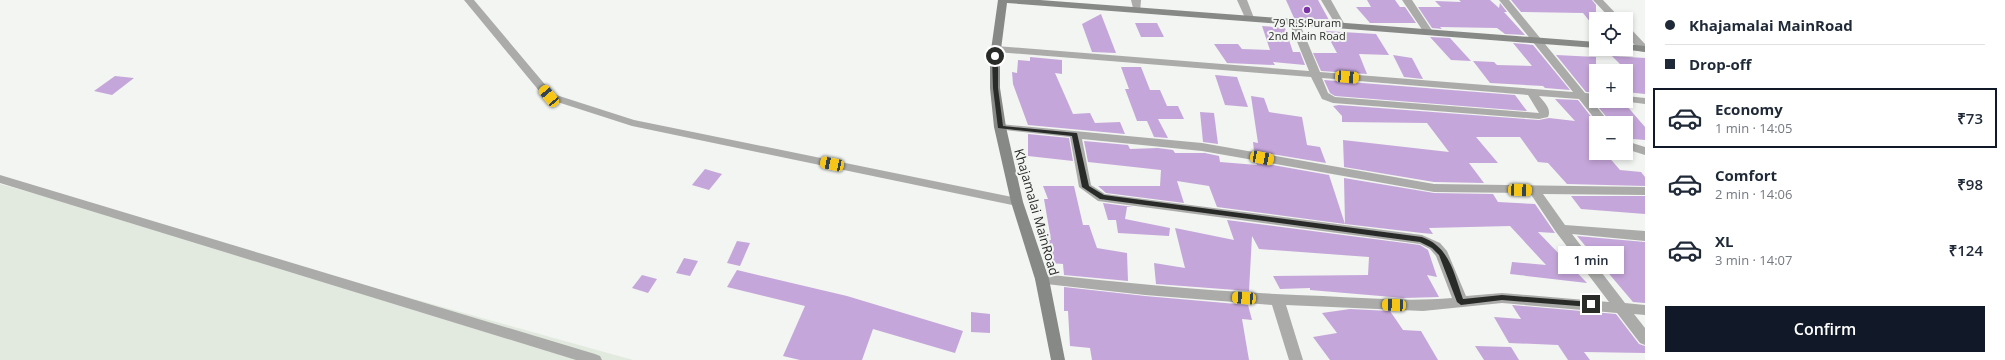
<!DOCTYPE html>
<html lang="en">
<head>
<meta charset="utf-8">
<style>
	:root { --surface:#fff; --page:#f6f6f7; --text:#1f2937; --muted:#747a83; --line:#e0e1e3; --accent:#111827 }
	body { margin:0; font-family:"Open Sans",sans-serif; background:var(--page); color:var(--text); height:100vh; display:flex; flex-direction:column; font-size:15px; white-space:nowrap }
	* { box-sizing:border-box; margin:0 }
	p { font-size:13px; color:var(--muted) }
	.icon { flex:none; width:22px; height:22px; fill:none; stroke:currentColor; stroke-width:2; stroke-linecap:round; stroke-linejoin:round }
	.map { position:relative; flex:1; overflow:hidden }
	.panel { display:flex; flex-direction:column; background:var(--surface); width:360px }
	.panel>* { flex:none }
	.hud { display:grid; align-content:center; height:88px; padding:0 20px; background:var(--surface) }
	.buttons { position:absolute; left:1589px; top:12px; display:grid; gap:8px }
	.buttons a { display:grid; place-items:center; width:44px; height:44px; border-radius:0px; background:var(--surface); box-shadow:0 2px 6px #0003; font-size:20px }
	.end { position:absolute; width:18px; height:18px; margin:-9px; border:5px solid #292b29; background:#fff; box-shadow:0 0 0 2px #fff }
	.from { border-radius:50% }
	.bubble { position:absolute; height:28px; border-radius:0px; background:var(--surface); box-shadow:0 2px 6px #0003; font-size:13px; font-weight:600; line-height:28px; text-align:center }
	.car { position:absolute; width:12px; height:24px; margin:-12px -6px; border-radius:5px; box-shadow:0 0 3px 1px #0007; background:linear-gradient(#f5c518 24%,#345 0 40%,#f5c518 0 76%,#345 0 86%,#f5c518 0) }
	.hud b { display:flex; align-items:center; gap:14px; height:38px; font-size:15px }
	.hud b+b { border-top:1px solid var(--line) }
	.hud i { width:10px; height:10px; background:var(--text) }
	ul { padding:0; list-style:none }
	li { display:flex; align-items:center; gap:12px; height:60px; margin:0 8px 6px; padding:0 12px; border:2px solid transparent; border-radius:0px }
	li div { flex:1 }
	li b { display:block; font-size:15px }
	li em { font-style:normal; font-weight:600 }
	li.on { border-color:var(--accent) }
	li>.icon { width:36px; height:36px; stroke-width:1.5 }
	.primary-button { display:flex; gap:8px; margin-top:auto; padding:8px 20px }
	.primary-button a { flex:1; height:46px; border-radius:0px; background:var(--accent); color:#fff; font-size:16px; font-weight:600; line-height:46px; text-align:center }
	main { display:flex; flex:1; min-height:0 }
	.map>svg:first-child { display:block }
</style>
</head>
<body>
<main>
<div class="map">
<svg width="1645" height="360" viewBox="0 0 1645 360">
	<rect width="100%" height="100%" fill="#f2f5f1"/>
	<!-- built -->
	<path fill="#e2eadf" d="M0,184L633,360H0Z"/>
	<!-- building -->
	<g fill="#c5a6da">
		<path d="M1286,0H1318L1329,20L1294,18Z"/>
		<path d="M1367,0H1395L1400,7H1405L1416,23H1370L1356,7H1371Z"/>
		<path d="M1459,0H1490L1499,8L1500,3L1507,12H1504L1525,35L1505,34L1497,28L1440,27L1442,29L1432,28L1418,7H1441L1435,1L1461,2Z"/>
		<path d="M1511,0H1592L1596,5V29L1583,13L1521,12Z"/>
		<path d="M1101,14L1116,53L1092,52L1082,24Z"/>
		<path d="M1135,23H1157L1164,37H1141Z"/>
		<path d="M1262,26L1285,28L1293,52H1300L1305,65L1273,62L1275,65L1227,63L1214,44H1238L1242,49L1270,50Z"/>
		<path d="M1325,31L1376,34L1389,55L1359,54L1367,74L1321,71L1313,53H1337Z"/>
		<path d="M1430,37L1450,38L1471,61L1451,60Z"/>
		<path d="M1513,43L1533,45L1570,90L1545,88L1543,86L1490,83L1473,61L1494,62L1497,65L1532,66Z"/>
		<path d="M1393,55L1412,58L1423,79L1404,77Z"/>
		<path d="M1556,55L1596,57V92H1586Z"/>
		<path d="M1612,56L1645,58V94L1626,92V70Z"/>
		<path d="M1030,57L1062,60V74L1055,73L1073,114L1090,113L1095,123L1120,122L1125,134L1028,125L1013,84L1012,72L1017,73L1018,60L1030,61Z"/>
		<path d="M1121,67H1141L1150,90H1160L1167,106H1178L1184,119H1158L1168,138L1154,137L1147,121H1137L1125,89H1129Z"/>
		<path d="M1215,75L1237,77L1248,107L1225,105Z"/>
		<path d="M115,76L134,78L112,95L94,91Z"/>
		<path d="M1324,80L1515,95L1527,111L1335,96L1330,93Z"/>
		<path d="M1251,96L1264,98L1269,112L1302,117L1307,145L1320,147L1326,163L1254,151L1253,142L1258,143Z"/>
		<path d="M1555,99L1578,100L1596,123V155H1607L1620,170L1641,172L1645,177V186L1567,184L1548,163L1538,162L1520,137H1476L1498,163H1469L1484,183L1434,182L1344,167L1343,140L1449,152L1427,123L1342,122V116L1333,106L1339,105L1539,120L1549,118L1575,121Z"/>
		<path d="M1594,102L1596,103L1626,105L1645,127V140L1633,139L1626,133V121L1609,120Z"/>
		<path d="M1200,112L1214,113L1218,144L1203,142Z"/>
		<path d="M1028,134L1069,138L1073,161L1028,156Z"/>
		<path d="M1084,141L1128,145L1130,149L1158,148L1173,150L1175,153H1205L1219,156L1220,162L1257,165L1256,162L1329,175L1345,224L1217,207L1209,186L1177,181L1184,203L1106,193L1098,186H1160L1161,170L1088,162Z"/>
		<path d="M705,169L722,174L709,190L692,185Z"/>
		<path d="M1344,178L1434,193L1493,194L1498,202L1535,204L1555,233L1538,232L1587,283L1510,274L1512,262L1546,265L1510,226L1429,228L1433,234L1422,233L1345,224Z"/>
		<path d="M1043,186H1074L1083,225H1089L1097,248L1127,253L1128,281L1064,275L1063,264L1050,263L1045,240H1051L1044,199H1048Z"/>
		<path d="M1571,196H1645V214L1581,209Z"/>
		<path d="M1103,203L1133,207H1127L1125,219L1170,228L1169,236L1118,233L1116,220H1108Z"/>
		<path d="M1227,220L1420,245L1428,250L1437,277L1427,275L1439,297L1404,298L1310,290V288L1280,289L1273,276L1368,275L1369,257L1259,249L1252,236L1249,291L1156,284L1154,263L1185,268L1175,228L1234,240Z"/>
		<path d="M1577,236L1645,242V303L1633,302Z"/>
		<path d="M737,241L750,243L740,266L727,263Z"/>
		<path d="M684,258L698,261L690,276L676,273Z"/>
		<path d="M737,270L847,296L963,331L955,353L873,329L862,360H800L783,356L805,306L727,287Z"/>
		<path d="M642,275L657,279L648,293L632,288Z"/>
		<path d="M1064,287L1145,296L1248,305L1252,320L1242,319L1249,360H1092L1090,348L1070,346L1068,311H1064Z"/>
		<path d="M1512,305L1616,314L1639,344L1645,346V353L1584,352L1590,360H1568L1558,345L1509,343L1494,317L1521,319Z"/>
		<path d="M1350,309L1390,311L1403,330L1421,331L1438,360H1330L1313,337L1337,333L1322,313Z"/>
		<path d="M971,312L990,314V333L971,332Z"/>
		<path d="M1475,346L1511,347L1519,360H1484Z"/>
	</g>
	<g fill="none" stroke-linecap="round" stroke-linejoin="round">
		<!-- street -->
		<g fill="#abacaa" fill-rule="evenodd">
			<path d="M464,0H474L553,94L634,120L1017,198L1021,199L1023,202L1021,205L1017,206L632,126L545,98Z"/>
			<path d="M1131,0H1141L1140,12H1134Z"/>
			<path d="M1237,0H1247L1254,18L1252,20H1246Z"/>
			<path d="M1321,0H1331L1345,25L1343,27H1337Z"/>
			<path d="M1402,0H1412L1433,32L1431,34H1425Z"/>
			<path d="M1499,0H1509L1585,93L1596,94V100H1591L1610,123H1598L1579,99L1539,96C1544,102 1552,109 1548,117L1539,119L1333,103L1322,99L1311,77L996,52L991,49L996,46L1309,71L1289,22L1294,19L1299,22L1320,72L1573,92ZM1322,78L1528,95L1539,113L1335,97L1328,93Z"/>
			<path d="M1593,0H1603L1621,19H1611Z"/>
			<path d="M1626,26L1629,27L1645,44V52L1640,51L1626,35Z"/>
			<path d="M1626,96L1645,98V104L1622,101H1626Z"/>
			<path d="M1000,124L1202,143L1434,184L1645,187V195L1543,194L1565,225L1645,231V241L1572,234L1625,303L1645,305V315L1634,314L1645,328V345L1640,343L1617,313L1502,303L1423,311L1286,305L1303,360H1289L1272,305L1145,295L1037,283L1035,279L1037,275L1042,274C1135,284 1229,293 1323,296C1366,298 1409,302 1452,298L1436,256L1430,249L1420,244L1098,201L1079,187L1070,137L996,129L994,127ZM1082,139L1202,151L1434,192L1530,193L1556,232L1609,302L1502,293L1466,296L1447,251L1440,243L1422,235L1105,194L1091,185Z"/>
			<path d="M1626,141L1645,147V155L1626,149Z"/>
			<path d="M0,175L595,354L600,356L602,360H576L0,183Z"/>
		</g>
		<!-- secondary -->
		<g fill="#878987" fill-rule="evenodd">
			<path d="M998,0H1040L1596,42V48L1007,3L1000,57V88L1006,127L1023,202L1049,279L1065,360H1051L1035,279L1011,202L994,127L990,88V57Z"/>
			<path d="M1626,44L1645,46V52L1622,49H1626Z"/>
		</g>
	</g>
	<!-- route -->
	<path fill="#292b29" d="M995,55L998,56V88L1003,126L1077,133L1089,186L1104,195L1422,237C1450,247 1454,274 1463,299L1502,295L1591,302L1595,304L1591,307L1502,300L1461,305L1457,302L1439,255L1432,248L1420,242L1100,199L1082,187L1072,136L998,128L993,88L992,56Z"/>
	<!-- markers -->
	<circle fill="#7d33a5" stroke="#f2f5f1" stroke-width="1.5" cx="1307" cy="10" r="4"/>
	<g text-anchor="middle" stroke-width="4" stroke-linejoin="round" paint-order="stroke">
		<!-- far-poi labels -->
		<g font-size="11" fill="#292b29" stroke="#f2f5f1">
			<text x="1307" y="27">79 R.S.Puram<tspan x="1307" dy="13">2nd Main Road</tspan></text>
		</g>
		<!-- street labels -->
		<g font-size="13" fill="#292b29" stroke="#f2f5f1">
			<text transform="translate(1037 212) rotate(74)" y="5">Khajamalai MainRoad</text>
		</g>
	</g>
</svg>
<div class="buttons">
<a><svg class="icon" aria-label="locate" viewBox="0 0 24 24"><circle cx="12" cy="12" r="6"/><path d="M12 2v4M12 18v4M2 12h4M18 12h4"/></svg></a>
<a>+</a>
<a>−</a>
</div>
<i class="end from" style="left:995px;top:56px"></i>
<i class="end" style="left:1591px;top:304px"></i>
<div class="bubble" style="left:1558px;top:246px;width:66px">1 min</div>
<i class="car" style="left:1347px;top:77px;rotate:95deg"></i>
<i class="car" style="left:549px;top:96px;rotate:320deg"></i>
<i class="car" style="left:1262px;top:158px;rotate:101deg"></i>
<i class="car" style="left:832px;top:164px;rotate:282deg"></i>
<i class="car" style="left:1520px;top:190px;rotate:92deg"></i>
<i class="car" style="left:1244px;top:298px;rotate:274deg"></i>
<i class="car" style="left:1394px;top:305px;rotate:272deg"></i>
</div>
<section class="panel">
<div class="hud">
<b><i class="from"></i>Khajamalai MainRoad</b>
<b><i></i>Drop-off</b>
</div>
<ul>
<li class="on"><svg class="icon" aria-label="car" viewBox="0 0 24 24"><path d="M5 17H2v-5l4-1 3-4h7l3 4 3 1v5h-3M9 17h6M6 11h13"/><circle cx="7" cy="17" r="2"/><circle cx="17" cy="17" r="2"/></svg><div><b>Economy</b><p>1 min · 14:05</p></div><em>₹73</em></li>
<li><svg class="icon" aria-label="car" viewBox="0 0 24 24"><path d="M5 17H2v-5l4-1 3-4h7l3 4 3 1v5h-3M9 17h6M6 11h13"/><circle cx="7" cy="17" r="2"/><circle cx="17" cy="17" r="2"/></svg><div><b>Comfort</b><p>2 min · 14:06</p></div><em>₹98</em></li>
<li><svg class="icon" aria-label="car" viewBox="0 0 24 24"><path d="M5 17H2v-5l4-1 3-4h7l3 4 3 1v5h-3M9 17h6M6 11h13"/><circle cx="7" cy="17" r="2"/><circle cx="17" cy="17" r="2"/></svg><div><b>XL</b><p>3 min · 14:07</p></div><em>₹124</em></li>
</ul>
<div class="primary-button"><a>Confirm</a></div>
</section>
</main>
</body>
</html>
